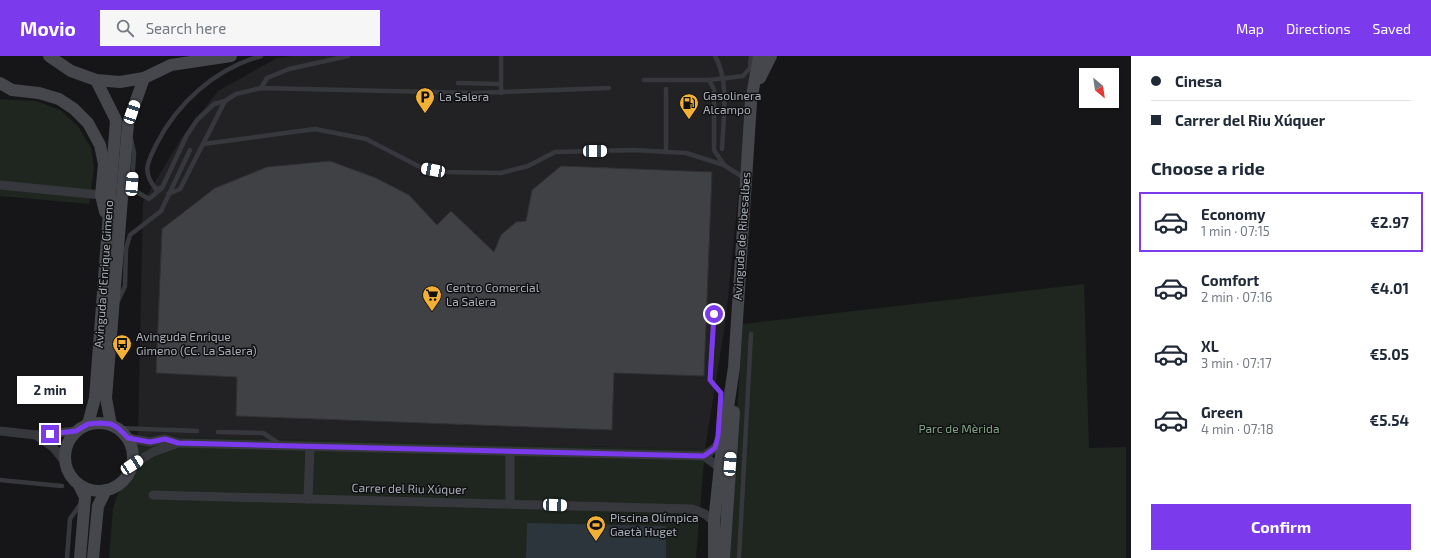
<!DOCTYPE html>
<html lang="en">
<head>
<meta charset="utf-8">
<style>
	:root { --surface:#fff; --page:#f6f6f7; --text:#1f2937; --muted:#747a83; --line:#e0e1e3; --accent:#7c3aed }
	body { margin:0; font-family:"Exo 2",sans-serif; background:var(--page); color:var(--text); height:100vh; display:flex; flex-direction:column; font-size:15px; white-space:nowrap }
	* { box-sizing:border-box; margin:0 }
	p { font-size:13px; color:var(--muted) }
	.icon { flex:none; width:22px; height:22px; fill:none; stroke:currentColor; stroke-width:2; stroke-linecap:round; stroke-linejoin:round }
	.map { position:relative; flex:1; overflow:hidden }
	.side { display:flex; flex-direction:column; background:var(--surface); width:300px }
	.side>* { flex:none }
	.hud { display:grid; align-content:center; height:88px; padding:0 20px; background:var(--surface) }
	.needle { width:26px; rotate:151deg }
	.fabs { position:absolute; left:1079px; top:12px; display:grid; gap:8px }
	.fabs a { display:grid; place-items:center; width:40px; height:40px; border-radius:0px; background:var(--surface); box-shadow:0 1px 3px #0004; font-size:20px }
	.end { position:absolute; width:18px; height:18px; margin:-9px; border:5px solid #7c3aed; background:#fff; box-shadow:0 0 0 2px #fff }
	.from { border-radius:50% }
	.bubble { position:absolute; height:28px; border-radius:0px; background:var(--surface); box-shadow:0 1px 3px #0004; font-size:13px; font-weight:700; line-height:28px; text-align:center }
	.car { position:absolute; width:12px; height:24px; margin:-12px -6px; border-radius:5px; box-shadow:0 0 3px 1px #0007; background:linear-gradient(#fff 24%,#345 0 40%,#fff 0 76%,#345 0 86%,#fff 0) }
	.hud b { display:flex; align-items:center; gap:14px; height:38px; font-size:15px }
	.hud b+b { border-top:1px solid var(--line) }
	.hud i { width:10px; height:10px; background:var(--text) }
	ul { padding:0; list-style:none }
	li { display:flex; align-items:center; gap:12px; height:60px; margin:0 8px 6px; padding:0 12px; border:2px solid transparent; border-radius:0px }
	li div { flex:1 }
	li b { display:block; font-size:15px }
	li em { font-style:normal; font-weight:700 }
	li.active { border-color:var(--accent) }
	li>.icon { width:36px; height:36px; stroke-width:1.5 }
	h2 { padding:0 20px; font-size:18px; line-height:48px }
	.cta { display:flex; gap:8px; margin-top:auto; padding:8px 20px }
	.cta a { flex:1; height:46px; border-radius:0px; background:var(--accent); color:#fff; font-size:16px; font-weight:700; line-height:46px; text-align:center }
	header { display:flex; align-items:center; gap:24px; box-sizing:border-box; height:56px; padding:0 20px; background:var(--accent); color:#fff }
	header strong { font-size:19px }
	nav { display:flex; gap:22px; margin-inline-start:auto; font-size:14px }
	.search { width:280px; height:36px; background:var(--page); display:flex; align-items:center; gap:10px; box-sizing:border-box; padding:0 14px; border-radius:0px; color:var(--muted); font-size:15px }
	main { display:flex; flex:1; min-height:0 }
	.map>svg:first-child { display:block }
</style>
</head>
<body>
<header>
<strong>Movio</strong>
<div class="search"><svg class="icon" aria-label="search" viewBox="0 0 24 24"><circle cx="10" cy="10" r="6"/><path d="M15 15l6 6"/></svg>Search here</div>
<nav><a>Map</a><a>Directions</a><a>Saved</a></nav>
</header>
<main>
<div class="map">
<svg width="1131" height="502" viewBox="0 0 1131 502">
	<rect width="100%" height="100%" fill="#161618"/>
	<!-- built -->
	<path fill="#222225" d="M292,0H752L726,262L705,393L138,380L143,146L182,81L218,35L277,2Z"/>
	<!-- green -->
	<g fill="#1e261f">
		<path d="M0,43L36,45L60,54L78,70L91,92L94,112L89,148L0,140Z"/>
		<path d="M1084,228L1089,392L1126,391V502H727L743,268Z"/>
		<path d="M138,380L705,393L696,502H109L113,452Z"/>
	</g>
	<!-- water -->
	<path fill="#2c353c" d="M527,467L666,470V502H526Z"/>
	<!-- building -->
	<path fill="#404145" stroke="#303034" d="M330,105L376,122L409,139L437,169L451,155L494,196L501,179L516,166L526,165L532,134L561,110L712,116L704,320L614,317L612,374L236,360L237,321L156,317L162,173L215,132L267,111Z"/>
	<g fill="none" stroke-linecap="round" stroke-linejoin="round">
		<!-- lane -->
		<g stroke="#37383d" stroke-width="4.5">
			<path d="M715,0C730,25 723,65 722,93"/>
			<path d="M644,24H709L714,33V94L724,109"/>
			<path d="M709,24L743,20L750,12L751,0"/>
			<path d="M458,27L501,28"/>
			<path d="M261,32L267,22L289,13L348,0"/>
			<path d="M501,37V0"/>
			<path d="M131,83L134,97L132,128L137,136L149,143L162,132L187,79L197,64L214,48L225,45L236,38L261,32L473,37L609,32"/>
			<path d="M203,88L315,73L366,83L420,111L446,116L501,117L528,110L555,96L634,94L686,97L724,109L744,122"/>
			<path d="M666,96V33"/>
			<path d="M160,132L156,133C142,116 147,107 156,89C177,47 215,13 261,0"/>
			<path d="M168,138L180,133L225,45"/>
			<path d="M118,245L125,230L126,193L130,179L161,155L190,94"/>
			<path d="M714,258L710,324L721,337L718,380"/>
			<path d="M118,372L197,375"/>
			<path d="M218,376L263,377L280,388"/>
			<path d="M0,424L62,430"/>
			<path d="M67,502L70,463L81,447"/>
			<path d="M739,502L751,278"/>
		</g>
		<!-- street -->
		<g stroke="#37383d" stroke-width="9">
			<path d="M0,129L101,139"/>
			<path d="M0,375L36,379L76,375"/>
			<path d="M36,379L53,391L65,406"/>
			<path d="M128,382L150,386L165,383L178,387L704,400L715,392L723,383"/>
			<path d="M704,400L720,412"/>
			<path d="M132,409L153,396L178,387"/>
			<path d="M153,439L692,453L705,458L714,466"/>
			<path d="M308,443L310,390"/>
			<path d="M510,448V395"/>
		</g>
		<!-- secondary -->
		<g stroke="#45474d" stroke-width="12">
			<path d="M49,0L71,15L96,24L120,26L144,22L171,9L231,0"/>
			<path d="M760,22L771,0"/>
			<path d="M0,27L12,34L39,37L59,43L74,53L88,67L100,89L104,108L101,139L105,156"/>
			<circle cx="99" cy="401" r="34"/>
			<path d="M88,368L95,342L116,64L96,24"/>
			<path d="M111,369L106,342L128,67L144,22"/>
			<path d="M79,429L85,441L80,502"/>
			<path d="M93,502L98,450L106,434"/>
			<path d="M714,502V466L721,400L734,311L751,46L759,0"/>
			<path d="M724,502L734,356"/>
		</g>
	</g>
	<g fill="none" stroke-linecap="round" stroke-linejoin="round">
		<!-- route -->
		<path stroke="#7c3aed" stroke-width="5" d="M50,378L76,375L88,368L100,367L111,368L118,372L128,382L150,386L165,383L178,387L704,400L715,392L718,380L721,337L710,324L714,258"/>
	</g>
	<!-- icons -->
	<defs>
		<symbol id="parking-pin" viewBox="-11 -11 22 30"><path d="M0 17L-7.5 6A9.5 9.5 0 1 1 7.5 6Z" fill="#f2b134" stroke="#111113"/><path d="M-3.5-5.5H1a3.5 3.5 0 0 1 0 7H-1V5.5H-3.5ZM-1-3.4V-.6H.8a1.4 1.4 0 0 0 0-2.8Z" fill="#111"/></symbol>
		<symbol id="fuel-pin" viewBox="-11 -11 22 30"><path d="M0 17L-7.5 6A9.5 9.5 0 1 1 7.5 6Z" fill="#f2b134" stroke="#111113"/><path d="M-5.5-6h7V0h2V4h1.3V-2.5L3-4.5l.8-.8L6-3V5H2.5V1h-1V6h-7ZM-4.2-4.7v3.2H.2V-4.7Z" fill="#111"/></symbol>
		<symbol id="supermarket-pin" viewBox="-11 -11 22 30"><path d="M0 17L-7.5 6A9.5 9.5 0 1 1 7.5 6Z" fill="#f2b134" stroke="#111113"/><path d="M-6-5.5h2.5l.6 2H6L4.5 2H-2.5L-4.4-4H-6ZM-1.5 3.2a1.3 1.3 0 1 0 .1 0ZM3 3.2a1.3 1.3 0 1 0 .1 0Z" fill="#111"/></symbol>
		<symbol id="bus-pin" viewBox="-11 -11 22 30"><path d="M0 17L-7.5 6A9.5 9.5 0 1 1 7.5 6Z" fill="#f2b134" stroke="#111113"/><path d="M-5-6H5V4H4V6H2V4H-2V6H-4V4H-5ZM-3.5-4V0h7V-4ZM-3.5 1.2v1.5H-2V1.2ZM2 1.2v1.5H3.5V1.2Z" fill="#111"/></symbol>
		<symbol id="stadium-pin" viewBox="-11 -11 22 30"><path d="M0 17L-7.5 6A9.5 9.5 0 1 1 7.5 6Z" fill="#f2b134" stroke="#111113"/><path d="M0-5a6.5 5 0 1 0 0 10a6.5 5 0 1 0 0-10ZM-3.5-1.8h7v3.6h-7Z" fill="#111"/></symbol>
	</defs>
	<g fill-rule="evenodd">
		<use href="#parking-pin" x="414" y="30" width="22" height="30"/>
		<use href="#fuel-pin" x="678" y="36" width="22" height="30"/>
		<use href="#supermarket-pin" x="421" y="228" width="22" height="30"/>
		<use href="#bus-pin" x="111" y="277" width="22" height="30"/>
		<use href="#stadium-pin" x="585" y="458" width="22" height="30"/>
	</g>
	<g text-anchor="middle" stroke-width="3" stroke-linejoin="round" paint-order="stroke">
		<!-- poi labels -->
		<g font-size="12" fill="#a8adb8" stroke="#111113" text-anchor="start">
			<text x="703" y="44">Gasolinera<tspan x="703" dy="14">Alcampo</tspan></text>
			<text x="439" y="45">La Salera</text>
			<text x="446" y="236">Centro Comercial<tspan x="446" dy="14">La Salera</tspan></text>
			<text x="136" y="285">Avinguda Enrique<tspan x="136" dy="14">Gimeno (CC. La Salera)</tspan></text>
			<text x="610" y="466">Piscina Olímpica<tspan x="610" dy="14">Gaetà Huget</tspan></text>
		</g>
		<!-- street labels -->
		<g font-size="12" fill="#a8adb8" stroke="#111113">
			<text transform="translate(742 180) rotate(-86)" y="4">Avinguda de Ribesalbes</text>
			<text transform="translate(104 218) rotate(-86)" y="4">Avinguda d'Enrique Gimeno</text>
			<text transform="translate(409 433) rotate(1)" y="4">Carrer del Riu Xúquer</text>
		</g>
		<!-- park labels -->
		<g font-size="12" fill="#7fa381" stroke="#111113">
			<text x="959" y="377">Parc de Mèrida</text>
		</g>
	</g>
</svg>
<div class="fabs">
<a><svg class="needle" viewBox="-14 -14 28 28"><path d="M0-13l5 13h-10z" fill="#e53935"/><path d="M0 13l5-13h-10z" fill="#747a83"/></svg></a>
</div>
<i class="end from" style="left:714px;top:258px"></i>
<i class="end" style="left:50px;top:378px"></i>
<div class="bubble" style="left:17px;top:320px;width:66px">2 min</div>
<i class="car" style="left:132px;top:56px;rotate:19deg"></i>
<i class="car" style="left:595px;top:95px;rotate:89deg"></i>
<i class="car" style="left:433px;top:114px;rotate:281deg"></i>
<i class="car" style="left:132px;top:128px;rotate:4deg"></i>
<i class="car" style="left:730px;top:408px;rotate:4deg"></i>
<i class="car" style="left:132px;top:409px;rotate:57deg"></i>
<i class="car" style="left:555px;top:449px;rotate:92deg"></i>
</div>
<section class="side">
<div class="hud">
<b><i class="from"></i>Cinesa</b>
<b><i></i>Carrer del Riu Xúquer</b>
</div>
<h2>Choose a ride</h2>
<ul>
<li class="active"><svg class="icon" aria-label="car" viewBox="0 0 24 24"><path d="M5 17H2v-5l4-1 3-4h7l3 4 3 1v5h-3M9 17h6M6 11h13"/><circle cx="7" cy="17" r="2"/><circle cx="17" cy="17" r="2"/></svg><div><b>Economy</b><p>1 min · 07:15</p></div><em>€2.97</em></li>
<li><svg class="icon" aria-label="car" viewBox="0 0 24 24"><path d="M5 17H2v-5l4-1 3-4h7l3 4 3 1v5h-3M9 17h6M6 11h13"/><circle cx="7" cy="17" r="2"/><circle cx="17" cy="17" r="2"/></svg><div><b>Comfort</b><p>2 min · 07:16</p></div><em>€4.01</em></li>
<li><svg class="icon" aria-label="car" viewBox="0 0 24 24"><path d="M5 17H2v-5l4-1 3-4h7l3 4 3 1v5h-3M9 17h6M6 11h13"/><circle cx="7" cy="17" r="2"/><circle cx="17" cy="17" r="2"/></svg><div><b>XL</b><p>3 min · 07:17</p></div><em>€5.05</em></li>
<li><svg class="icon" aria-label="car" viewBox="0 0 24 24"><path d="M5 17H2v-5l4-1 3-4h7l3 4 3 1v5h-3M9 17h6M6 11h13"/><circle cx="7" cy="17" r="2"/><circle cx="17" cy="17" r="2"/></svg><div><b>Green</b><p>4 min · 07:18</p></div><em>€5.54</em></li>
</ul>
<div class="cta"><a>Confirm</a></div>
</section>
</main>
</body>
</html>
